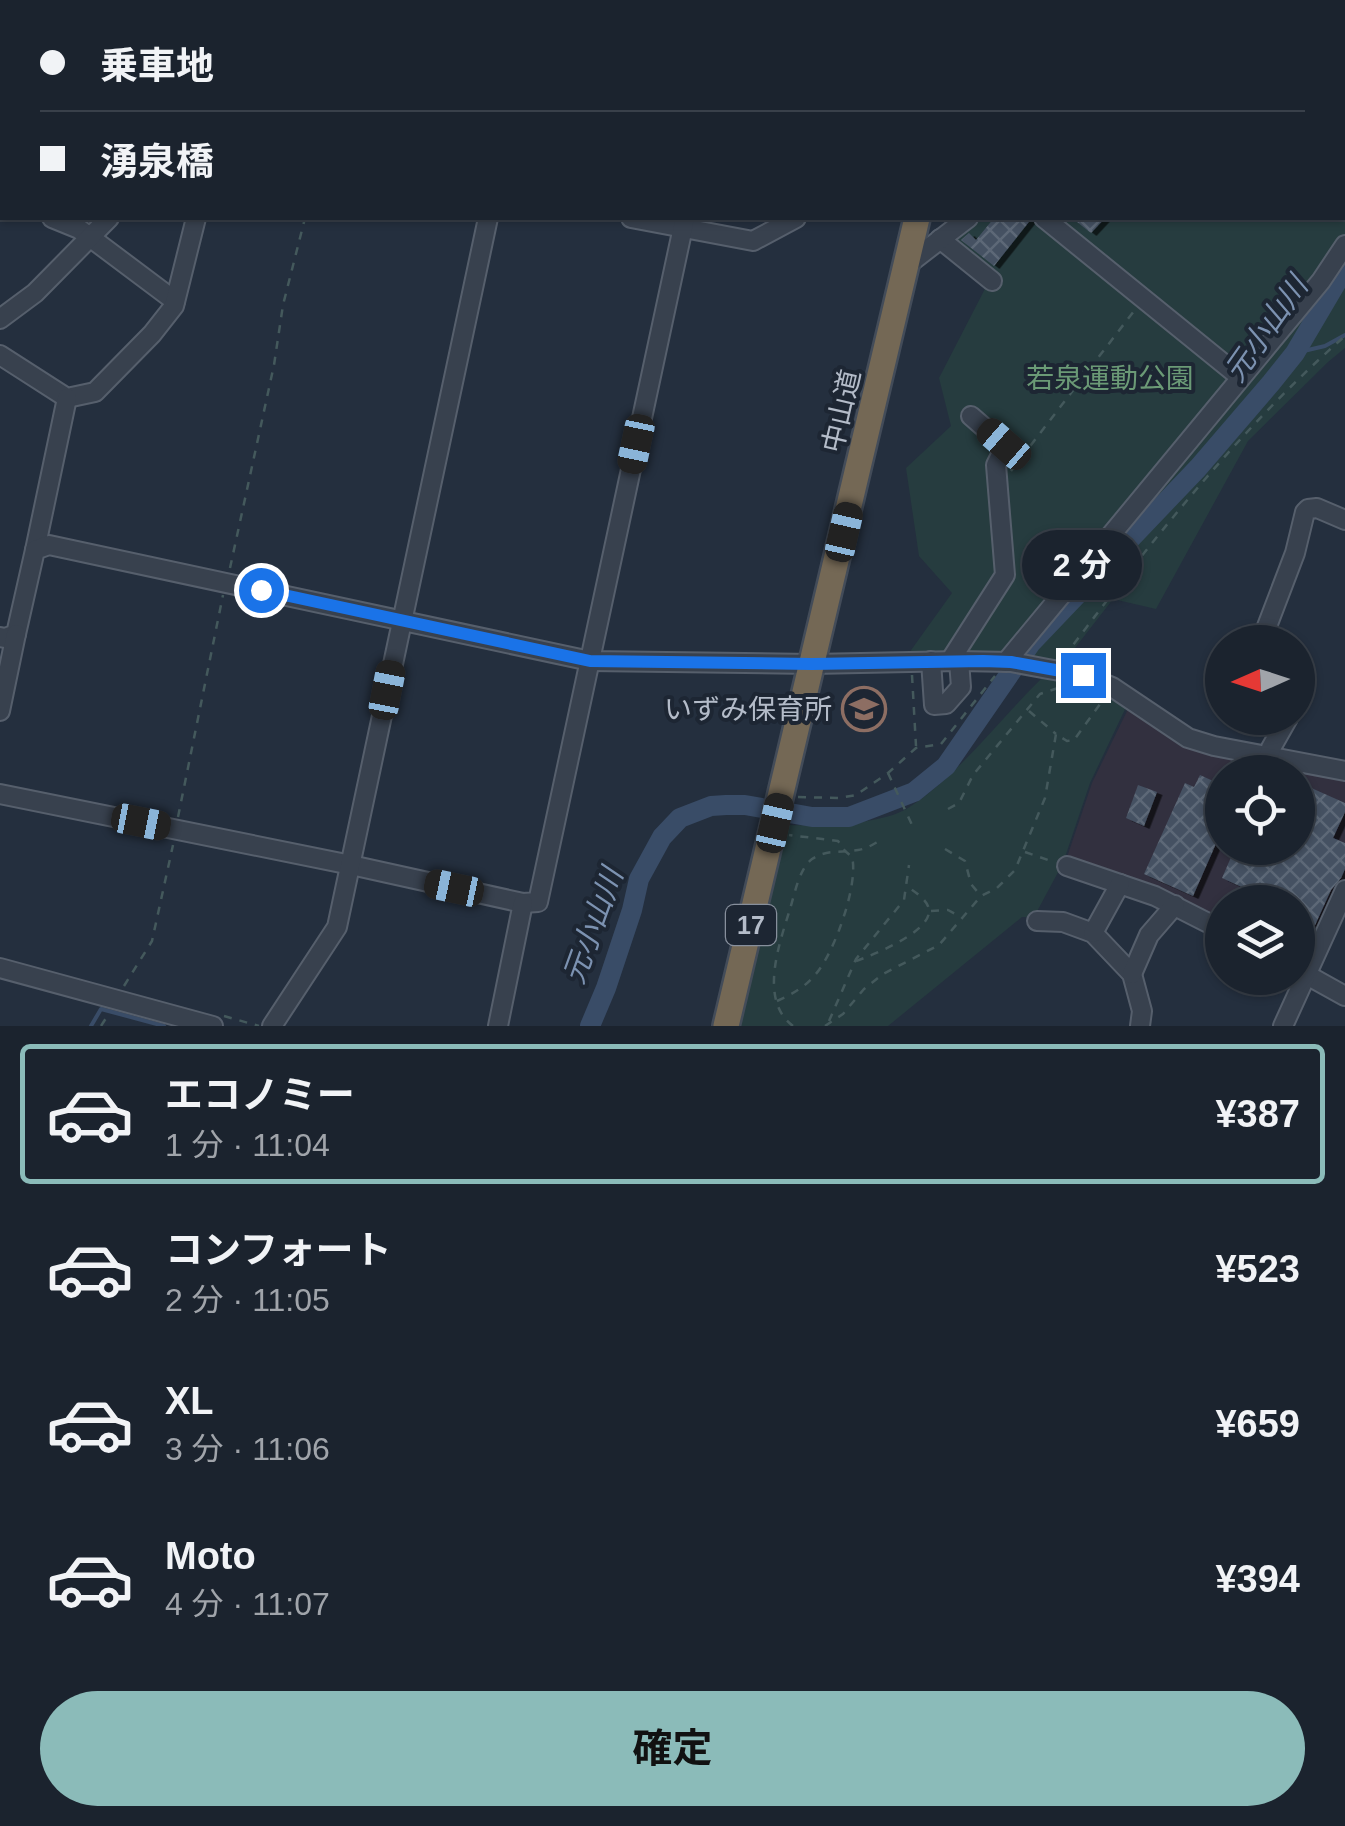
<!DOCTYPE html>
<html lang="ja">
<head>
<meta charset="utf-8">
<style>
	:root { --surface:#1b232e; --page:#242b36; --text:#f1f3f6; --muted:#a0a4aa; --line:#39404a; --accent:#8bbbb9 }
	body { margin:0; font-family:Helvetica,"Noto Sans JP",sans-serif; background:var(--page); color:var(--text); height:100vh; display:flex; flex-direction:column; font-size:38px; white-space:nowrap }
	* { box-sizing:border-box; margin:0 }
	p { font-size:32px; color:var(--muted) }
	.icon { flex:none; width:55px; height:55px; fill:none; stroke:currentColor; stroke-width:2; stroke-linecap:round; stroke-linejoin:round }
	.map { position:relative; height:1026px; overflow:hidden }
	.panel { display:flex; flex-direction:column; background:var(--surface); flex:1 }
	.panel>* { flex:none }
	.banner { position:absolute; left:0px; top:0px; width:1345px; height:220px; box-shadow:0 2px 8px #0004,0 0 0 2px var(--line); display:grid; align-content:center; height:220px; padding:0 40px; background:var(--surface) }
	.needle { width:65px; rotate:267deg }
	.fabs { position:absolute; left:1205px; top:625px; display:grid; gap:20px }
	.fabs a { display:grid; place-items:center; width:110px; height:110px; border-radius:50%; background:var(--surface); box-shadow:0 2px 8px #0004,0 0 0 2px var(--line); font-size:50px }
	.end { position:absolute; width:45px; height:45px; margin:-22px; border:12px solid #1a73e8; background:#fff; box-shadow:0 0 0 5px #fff }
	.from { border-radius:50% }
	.bubble { position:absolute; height:70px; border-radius:35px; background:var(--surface); box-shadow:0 2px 8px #0004,0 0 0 2px var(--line); font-size:32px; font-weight:700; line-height:70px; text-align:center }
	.car { position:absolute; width:30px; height:60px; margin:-30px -15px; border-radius:12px; box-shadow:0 0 8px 2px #0007; background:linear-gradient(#222 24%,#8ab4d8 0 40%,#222 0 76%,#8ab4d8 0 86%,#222 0) }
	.banner b { display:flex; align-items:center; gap:35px; height:95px; font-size:38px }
	.banner b+b { border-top:2px solid var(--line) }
	.banner i { width:25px; height:25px; background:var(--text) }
	ul { padding:18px 0 0; list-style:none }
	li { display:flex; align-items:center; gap:30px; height:140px; margin:0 20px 15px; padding:0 20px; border:5px solid transparent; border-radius:10px }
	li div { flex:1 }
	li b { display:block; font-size:38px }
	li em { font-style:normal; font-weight:700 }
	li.current { border-color:var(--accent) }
	li>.icon { width:90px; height:90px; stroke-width:1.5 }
	.primary-button { display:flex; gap:20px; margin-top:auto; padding:20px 40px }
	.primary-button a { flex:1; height:115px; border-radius:60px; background:var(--accent); color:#111; font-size:40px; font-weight:700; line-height:115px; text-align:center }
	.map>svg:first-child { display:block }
</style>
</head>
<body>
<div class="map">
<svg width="1345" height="1026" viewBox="0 0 1345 1026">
	<defs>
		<pattern id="building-cross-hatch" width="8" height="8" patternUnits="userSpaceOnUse" patternTransform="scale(2.5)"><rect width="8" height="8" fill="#455162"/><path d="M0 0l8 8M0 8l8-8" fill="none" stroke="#5d6877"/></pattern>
		<filter id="shadow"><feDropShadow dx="5.5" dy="3" stdDeviation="0" flood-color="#0009"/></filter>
	</defs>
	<rect width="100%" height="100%" fill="#242f3e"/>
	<!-- medical -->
	<path fill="#32303f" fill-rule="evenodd" d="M1130,705L1164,728L1345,776V882L1305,966L1298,967V902H1222V925L1065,863L1092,783ZM1222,772H1298V848H1222Z"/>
	<!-- park -->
	<g fill="#263c3f">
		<path d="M1237,0H1341L1345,3V348L1328,362L1248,441L1156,609L1113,599L1064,662L1015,654L909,653L952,593L919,556L906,468L951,426L939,378L988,283L943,239L973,218H1342V2H1238Z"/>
		<path d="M1042,678L1096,686L1128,703L1090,783L1063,863L1034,917H1022L888,1026H735L786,825C818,826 881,825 908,808C957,777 1000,719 1042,678Z"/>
	</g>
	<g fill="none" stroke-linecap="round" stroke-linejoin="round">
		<!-- stream -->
		<g stroke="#394c67" stroke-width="4">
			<path d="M1295,353L1325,346L1345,335"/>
			<path d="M91,1026L101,1009L164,1026"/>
		</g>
		<!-- river -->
		<path stroke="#394c67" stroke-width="20" d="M590,1026L606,988L632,910L639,879L662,837L680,818L711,806L726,805H745L812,817H849L914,792L946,766L1031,643L1198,468L1271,383L1295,353L1345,268"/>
	</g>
	<!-- building -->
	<g fill="url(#building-cross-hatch)" filter="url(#shadow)">
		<path d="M994,218H1032L994,266L961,240L969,233L976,240Z"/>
		<path d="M1072,218H1105L1091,233Z"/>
		<path d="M1200,775L1222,785V830L1193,896L1144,874L1185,783L1194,787Z"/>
		<path d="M1298,782L1345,803V812L1333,838L1345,843V869L1341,878L1331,890L1300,958H1298V902H1263L1266,898L1222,878L1235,848H1298Z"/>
		<path d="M1138,785L1157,792L1144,826L1126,818Z"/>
	</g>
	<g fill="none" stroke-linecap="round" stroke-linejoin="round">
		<defs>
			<g id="minor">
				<path d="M122,0L123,2"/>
				<path d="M907,0L915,2"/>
				<path d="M1304,0L1305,2"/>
				<path d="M204,2L205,0"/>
				<path d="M353,2L354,0"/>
				<path d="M534,2V0"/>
				<path d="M731,2L732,0"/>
				<path d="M1008,2L1027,0"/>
				<path d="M1175,2L1181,0"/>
				<path d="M1250,2V0"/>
				<path d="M0,14L2,15"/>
				<path d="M1342,50L1345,52"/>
				<path d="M0,97H2"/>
				<path d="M0,195L2,196"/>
				<path d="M52,218L79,229L175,301"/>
				<path d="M631,218L753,241L796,218"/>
				<path d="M1044,218L1240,377"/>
				<path d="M940,239L992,281"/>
				<path d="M907,265L968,218"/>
				<path d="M0,319L35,293L109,218"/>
				<path d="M0,355L67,398L95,392L152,334L174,306L196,218"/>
				<path d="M35,550L67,398"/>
				<path d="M0,637L5,638L16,634L35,550L49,545L590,661L812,664L959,661L1011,662L1048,669L1083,675L1112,687L1188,738L1214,746L1345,771"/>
				<path d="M1261,642L1295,553L1305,512L1308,509L1317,508L1345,520"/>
				<path d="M931,661L934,705L946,704L961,687L959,661"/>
				<path d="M950,661L1005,575L996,465L1003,451V444L971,416"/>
				<path d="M1006,662L1321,281L1345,245"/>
				<path d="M1298,680L1302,682L1303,688L1298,701"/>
				<path d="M0,711L16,634"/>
				<path d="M1269,756L1271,748L1288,718"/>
				<path d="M0,794L351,865L523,903L538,902L685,218"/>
				<path d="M1067,866L1155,896L1222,930"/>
				<path d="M1037,921L1063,922L1093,933L1132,974L1142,1011L1140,1026"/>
				<path d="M1093,933L1120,884"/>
				<path d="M0,968L213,1026"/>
				<path d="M1298,970L1345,996"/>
				<path d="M1132,974L1149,935L1175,905"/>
				<path d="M272,1026L337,927L488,218"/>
				<path d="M498,1026L523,903"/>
				<path d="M1283,1026L1345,890"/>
			</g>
			<g id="highway">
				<path d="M970,2V0"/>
				<path d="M726,1026L917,218"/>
			</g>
		</defs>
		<!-- minor casing -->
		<use href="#minor" stroke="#565f6c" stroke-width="22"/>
		<!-- highway casing -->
		<use href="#highway" stroke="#434c59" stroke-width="30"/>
		<!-- path -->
		<g stroke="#44595c" stroke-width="2.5" stroke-dasharray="8 8" stroke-linecap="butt">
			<path d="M1011,471L1134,311"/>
			<path d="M230,568L274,365L283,305L305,218"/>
			<path d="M1064,657C1150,543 1238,430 1345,336"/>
			<path d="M912,675L916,746"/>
			<path d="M1029,711L1056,734"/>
			<path d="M888,773L912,825"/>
			<path d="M798,797L839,798L856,795L888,773L916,748L941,744L995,676"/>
			<path d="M948,809L959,803L973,775L1040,694L1058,688"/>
			<path d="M178,817L223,595"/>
			<path d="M945,849L965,861L971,884L981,896"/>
			<path d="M1025,852L1051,861"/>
			<path d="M931,911L948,910L961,917"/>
			<path d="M856,961C873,955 931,932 929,910C928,900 914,891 906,886"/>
			<path d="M124,986L152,941L173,845"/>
			<path d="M777,1001C792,994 804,988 815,975C834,954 859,884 852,857L845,851L838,841L789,835"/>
			<path d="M224,1016L259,1026"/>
			<path d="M829,1021L856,959L904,900L909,865"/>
			<path d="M101,1026L108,1015"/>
			<path d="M793,1026C758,1000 780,942 790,909C795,893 799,869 812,859C827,849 842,853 858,850C866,849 872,845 879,841"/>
			<path d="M825,1026L843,1014L864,989L883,974L939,945L981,896L997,888L1015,870L1045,798L1056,734L1067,741L1074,740L1103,700"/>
		</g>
		<!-- minor -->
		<use href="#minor" stroke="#38414e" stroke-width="18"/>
		<!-- highway -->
		<use href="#highway" stroke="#746855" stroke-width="25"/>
	</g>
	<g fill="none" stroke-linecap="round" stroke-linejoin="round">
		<!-- route -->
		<path stroke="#1a73e8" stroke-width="12" d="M261,590L590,661L812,664L983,661L1011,662L1083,675"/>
	</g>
	<!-- icons -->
	<defs>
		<symbol id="school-ring" viewBox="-11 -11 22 22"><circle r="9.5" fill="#1d2633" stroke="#8d6e63" stroke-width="1.5"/><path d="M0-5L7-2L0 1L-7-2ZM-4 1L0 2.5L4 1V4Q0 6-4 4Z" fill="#8d6e63"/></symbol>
	</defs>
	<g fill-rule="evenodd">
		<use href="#school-ring" x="839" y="684" width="50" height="50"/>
	</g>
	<g text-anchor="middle" stroke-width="8" stroke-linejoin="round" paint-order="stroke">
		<!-- shield labels -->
		<rect fill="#1d2633" stroke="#878f9c" stroke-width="2.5" x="726" y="905" width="50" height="40" rx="8"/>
		<g font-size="25" font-weight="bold" fill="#b4bcc9">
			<text x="751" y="934">17</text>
		</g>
		<!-- park labels -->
		<g font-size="28" fill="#6b9a76" stroke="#1d2633">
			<text x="1110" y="388">若泉運動公園</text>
		</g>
		<!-- street labels -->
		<g font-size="28" fill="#b4bcc9" stroke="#1d2633">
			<text transform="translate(841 411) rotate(-77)" y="10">中山道</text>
		</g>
		<!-- poi labels -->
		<g font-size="28" fill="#b4bcc9" stroke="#1d2633" text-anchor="end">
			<text x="832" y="719">いずみ保育所</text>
		</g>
		<!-- water labels -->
		<g font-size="30" font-style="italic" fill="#7c92b1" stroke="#1d2633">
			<text transform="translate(1266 329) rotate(-55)" y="10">元小山川</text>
			<text transform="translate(593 926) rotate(-70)" y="10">元小山川</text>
		</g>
	</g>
</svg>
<div class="fabs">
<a><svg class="needle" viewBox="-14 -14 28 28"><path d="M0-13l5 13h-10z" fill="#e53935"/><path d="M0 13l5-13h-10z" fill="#a0a4aa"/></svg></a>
<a><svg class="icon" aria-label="locate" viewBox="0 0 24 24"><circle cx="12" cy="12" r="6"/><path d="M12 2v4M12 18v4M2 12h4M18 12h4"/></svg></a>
<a><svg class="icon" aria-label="layers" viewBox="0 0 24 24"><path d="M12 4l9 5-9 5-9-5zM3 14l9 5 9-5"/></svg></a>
</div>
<i class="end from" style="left:261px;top:590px"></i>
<i class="end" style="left:1083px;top:675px"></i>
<div class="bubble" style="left:1022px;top:530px;width:120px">2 分</div>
<i class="car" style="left:636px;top:444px;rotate:192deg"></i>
<i class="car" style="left:1004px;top:444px;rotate:311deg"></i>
<i class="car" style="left:844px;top:532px;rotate:13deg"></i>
<i class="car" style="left:387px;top:690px;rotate:11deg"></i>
<i class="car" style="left:141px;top:822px;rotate:101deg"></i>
<i class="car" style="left:775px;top:823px;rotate:13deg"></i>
<i class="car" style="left:454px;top:888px;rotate:282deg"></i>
<div class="banner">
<b><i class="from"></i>乗車地</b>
<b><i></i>湧泉橋</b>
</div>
</div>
<section class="panel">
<ul>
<li class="current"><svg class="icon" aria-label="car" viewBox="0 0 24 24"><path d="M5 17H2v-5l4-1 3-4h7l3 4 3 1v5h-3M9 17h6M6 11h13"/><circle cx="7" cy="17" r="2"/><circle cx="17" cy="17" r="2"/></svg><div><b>エコノミー</b><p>1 分 · 11:04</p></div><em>¥387</em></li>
<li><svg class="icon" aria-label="car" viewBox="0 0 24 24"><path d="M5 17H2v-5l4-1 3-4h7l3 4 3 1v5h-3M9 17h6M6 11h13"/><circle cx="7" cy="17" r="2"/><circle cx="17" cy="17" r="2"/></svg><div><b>コンフォート</b><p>2 分 · 11:05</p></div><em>¥523</em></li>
<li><svg class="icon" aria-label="car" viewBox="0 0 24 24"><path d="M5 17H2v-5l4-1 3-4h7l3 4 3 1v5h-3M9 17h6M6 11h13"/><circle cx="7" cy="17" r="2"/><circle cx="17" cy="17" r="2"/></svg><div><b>XL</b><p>3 分 · 11:06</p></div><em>¥659</em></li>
<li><svg class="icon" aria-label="car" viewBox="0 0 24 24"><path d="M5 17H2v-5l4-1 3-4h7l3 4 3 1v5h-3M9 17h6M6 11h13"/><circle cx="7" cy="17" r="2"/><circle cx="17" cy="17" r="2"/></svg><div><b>Moto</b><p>4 分 · 11:07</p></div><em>¥394</em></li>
</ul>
<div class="primary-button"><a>確定</a></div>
</section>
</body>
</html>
